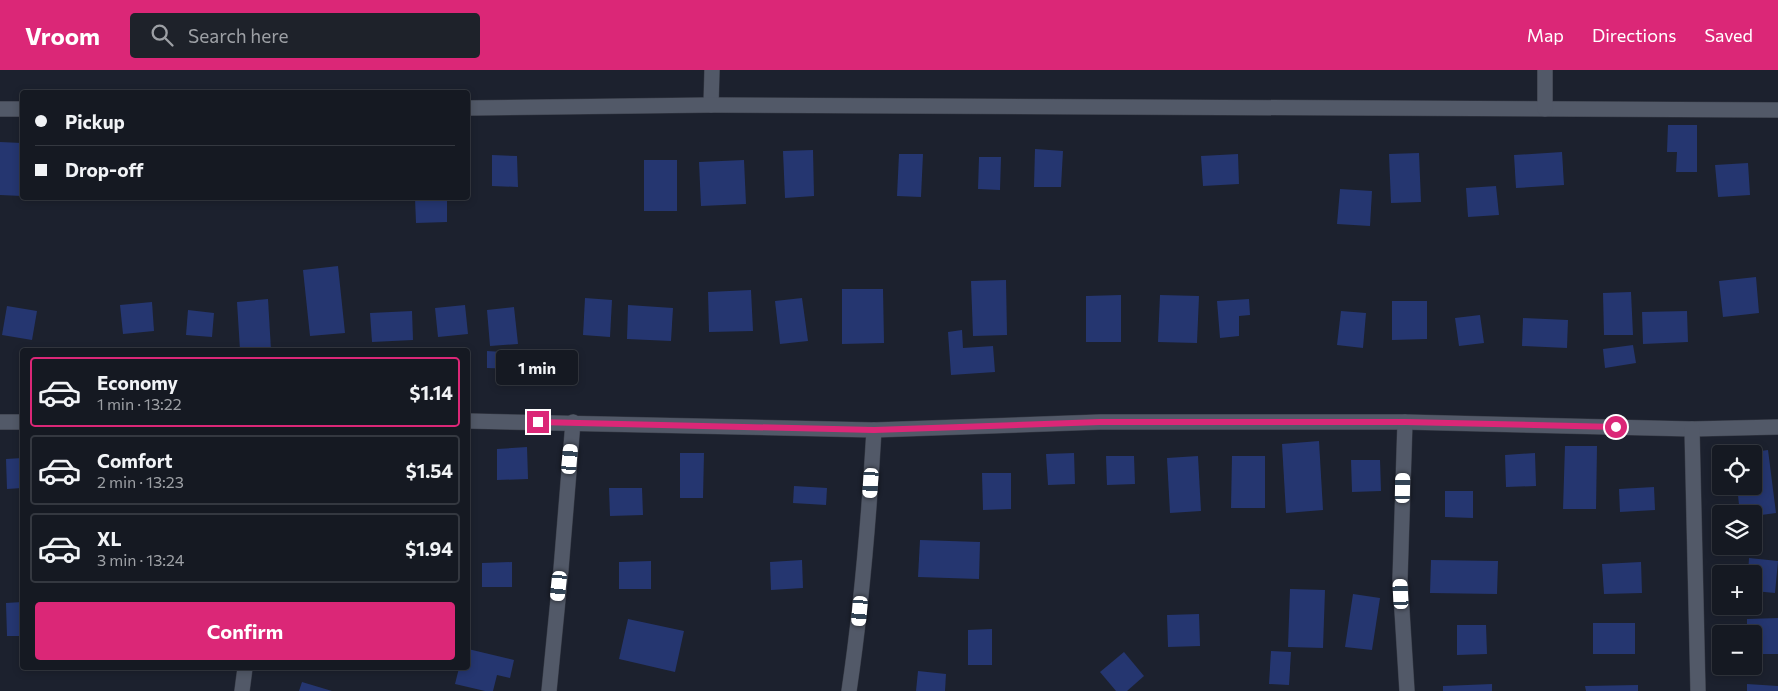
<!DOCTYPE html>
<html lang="en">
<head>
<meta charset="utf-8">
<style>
	:root { --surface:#151922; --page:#1e222a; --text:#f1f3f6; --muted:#9da0a5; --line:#343840; --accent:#db2777 }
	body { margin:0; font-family:Commissioner,sans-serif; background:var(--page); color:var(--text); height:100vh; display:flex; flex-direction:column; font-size:19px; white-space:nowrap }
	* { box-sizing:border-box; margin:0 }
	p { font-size:16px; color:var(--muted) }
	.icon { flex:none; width:28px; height:28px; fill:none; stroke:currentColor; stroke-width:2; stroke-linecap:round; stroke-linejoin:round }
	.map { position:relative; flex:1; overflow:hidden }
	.drawer { position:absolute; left:20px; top:278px; width:450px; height:322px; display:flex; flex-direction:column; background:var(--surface); border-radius:5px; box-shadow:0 2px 8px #0003,0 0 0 1px var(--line) }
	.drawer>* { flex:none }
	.top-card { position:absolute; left:20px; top:20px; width:450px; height:110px; border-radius:5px; box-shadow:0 2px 8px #0003,0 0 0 1px var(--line); display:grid; align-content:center; height:110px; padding:0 15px; background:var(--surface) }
	.fabs { position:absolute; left:1712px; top:375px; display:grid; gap:10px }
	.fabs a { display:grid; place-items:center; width:50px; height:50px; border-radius:5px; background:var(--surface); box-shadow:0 2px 8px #0003,0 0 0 1px var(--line); font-size:25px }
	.end { position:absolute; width:22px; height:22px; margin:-11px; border:6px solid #db2777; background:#fff; box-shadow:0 0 0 2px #fff }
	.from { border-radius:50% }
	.bubble { position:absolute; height:35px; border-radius:5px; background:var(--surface); box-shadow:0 2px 8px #0003,0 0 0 1px var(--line); font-size:16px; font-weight:700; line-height:35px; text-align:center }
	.car { position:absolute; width:15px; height:30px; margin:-15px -8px; border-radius:6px; box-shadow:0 0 4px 1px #0007; background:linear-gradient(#fff 24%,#345 0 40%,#fff 0 76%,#345 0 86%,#fff 0) }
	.top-card b { display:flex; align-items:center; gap:18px; height:48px; font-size:19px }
	.top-card b+b { border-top:1px solid var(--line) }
	.top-card i { width:12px; height:12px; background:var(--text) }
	ul { padding:9px 0 0; list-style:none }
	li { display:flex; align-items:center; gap:15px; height:70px; margin:0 10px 8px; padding:0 5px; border:2px solid var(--line); border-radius:5px }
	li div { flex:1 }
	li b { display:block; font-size:19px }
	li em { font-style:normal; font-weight:700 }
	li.on { border-color:var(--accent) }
	li>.icon { width:45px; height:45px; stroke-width:1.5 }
	.action { display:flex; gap:10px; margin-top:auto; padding:10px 15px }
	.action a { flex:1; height:58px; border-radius:5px; background:var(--accent); color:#fff; font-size:20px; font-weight:700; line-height:58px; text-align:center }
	header { display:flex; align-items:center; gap:30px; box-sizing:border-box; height:70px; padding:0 25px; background:var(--accent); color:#fff }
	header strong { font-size:24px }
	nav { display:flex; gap:28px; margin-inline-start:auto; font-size:18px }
	.search { width:350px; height:45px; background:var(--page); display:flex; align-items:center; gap:12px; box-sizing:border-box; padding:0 18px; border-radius:5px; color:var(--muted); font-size:19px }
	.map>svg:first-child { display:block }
</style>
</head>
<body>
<header>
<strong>Vroom</strong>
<div class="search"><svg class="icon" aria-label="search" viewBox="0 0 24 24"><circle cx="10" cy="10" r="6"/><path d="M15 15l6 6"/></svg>Search here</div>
<nav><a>Map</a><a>Directions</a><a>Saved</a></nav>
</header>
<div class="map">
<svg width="1778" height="621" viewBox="0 0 1778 621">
	<rect width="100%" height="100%" fill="#1c212e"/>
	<!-- building -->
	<g fill="#253670">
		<path d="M1668,55H1697V102H1676L1677,82H1667Z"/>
		<path d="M0,72L22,73V126L0,125Z"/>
		<path d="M1035,79L1063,81L1061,117H1034Z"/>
		<path d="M813,80L814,126L785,128L783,81Z"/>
		<path d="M1562,82L1564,115L1516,118L1514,85Z"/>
		<path d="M1419,83L1421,132L1391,133L1389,84Z"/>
		<path d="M899,84H923L921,127L897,126Z"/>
		<path d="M1238,84L1239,114L1203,116L1201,86Z"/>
		<path d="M492,85L517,86L518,117L492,116Z"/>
		<path d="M979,87H1001L1000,120L978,119Z"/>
		<rect x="644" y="90" width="33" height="51"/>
		<path d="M744,90L746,134L701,136L699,92Z"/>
		<path d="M1748,93L1750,125L1718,127L1715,95Z"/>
		<path d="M1496,116L1499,145L1468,147L1466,118Z"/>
		<path d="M1340,119L1372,121L1370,156L1337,154Z"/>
		<rect x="117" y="128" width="41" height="3"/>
		<path d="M415,128H447V152L416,153Z"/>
		<path d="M338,196L345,263L310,266L303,200Z"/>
		<path d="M1756,207L1759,243L1723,247L1719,211Z"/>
		<path d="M1006,210L1007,265L973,266L971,211Z"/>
		<path d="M842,219H883L884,273L842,274Z"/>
		<path d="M751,220L753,261L709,262L708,222Z"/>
		<path d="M1631,222L1633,265H1604L1603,223Z"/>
		<path d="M1121,225V272H1086V226Z"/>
		<path d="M1160,225L1199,226L1197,273L1158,272Z"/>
		<path d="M585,228L612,230L610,267L583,265Z"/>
		<path d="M802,228L808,271L780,274L775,231Z"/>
		<path d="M268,229L271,280H240L237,232Z"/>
		<path d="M1249,229L1250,245L1239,246V266L1220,268L1217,231Z"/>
		<path d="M1392,231H1427V269L1392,270Z"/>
		<path d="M152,232L154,261L123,264L120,235Z"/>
		<path d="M465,235L468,264L438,267L435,238Z"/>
		<path d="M628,235L673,238L671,271L627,269Z"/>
		<path d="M7,236L37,241L32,270L2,265Z"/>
		<path d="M514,237L518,274L490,276L487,240Z"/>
		<path d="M188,240L214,243L212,267L186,265Z"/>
		<path d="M412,241L413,270L372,272L370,243Z"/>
		<path d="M1341,241L1366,243L1363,278L1337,275Z"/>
		<path d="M1687,241L1688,272L1643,274L1642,242Z"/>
		<path d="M1480,245L1484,273L1459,276L1455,248Z"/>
		<path d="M1523,248L1568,250L1567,278L1522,276Z"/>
		<path d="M962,260L963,278L993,276L995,302L951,305L948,262Z"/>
		<path d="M1633,275L1636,293L1605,298L1603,279Z"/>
		<path d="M487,281L517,283L516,299L487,298Z"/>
		<path d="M1319,371L1323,440L1286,443L1282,374Z"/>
		<path d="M1565,376H1597L1596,439H1563Z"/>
		<path d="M527,377L528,409L497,410V379Z"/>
		<path d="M1768,380L1776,443L1754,446V444H1740L1737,416H1754V384L1746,383Z"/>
		<path d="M680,383H704L703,428H680Z"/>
		<path d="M1074,383L1075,414L1048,415L1046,384Z"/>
		<path d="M1535,383L1536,416L1506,417L1505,385Z"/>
		<path d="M1106,386H1134L1135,414L1107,415Z"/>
		<path d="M1198,386L1201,441L1170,443L1167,388Z"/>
		<path d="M1232,386H1265V438H1231Z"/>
		<path d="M22,388V418L7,419L6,389Z"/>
		<path d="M1351,390H1380L1381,421L1352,422Z"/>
		<path d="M982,403H1011V439L983,440Z"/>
		<path d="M794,416L827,418L826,435L793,433Z"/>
		<path d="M1654,417L1655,440L1620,442L1619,419Z"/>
		<path d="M609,418H642L643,445L610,446Z"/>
		<path d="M1445,421H1473V448L1445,447Z"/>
		<path d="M920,470L980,472L979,509L918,507Z"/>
		<path d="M1749,488L1778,491L1775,523L1754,521V504H1748Z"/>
		<path d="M802,490L803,518L771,520L770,492Z"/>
		<path d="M1431,490L1498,491L1497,524L1430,523Z"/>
		<path d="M651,491V519H619V492Z"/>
		<path d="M512,492V517H482V493Z"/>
		<path d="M1641,492L1642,523L1604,524L1602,494Z"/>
		<path d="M1290,519L1325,520L1323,578L1288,577Z"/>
		<path d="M1353,524L1380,528L1372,580L1345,577Z"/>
		<path d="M22,532V566H7L6,533Z"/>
		<path d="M1199,544L1200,576L1168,577L1167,545Z"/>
		<path d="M1778,548V584H1754V564H1747V549Z"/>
		<path d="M628,549L684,561L675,602L619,589Z"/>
		<rect x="1593" y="553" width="42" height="31"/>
		<path d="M1457,555H1486L1487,584L1457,585Z"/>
		<path d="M992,559V595H968V560Z"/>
		<path d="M468,579L514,590L510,608L497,605L493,621H485L455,614L459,598H468Z"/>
		<path d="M1271,581L1291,582L1289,615L1269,614Z"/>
		<path d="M1124,582L1144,606L1127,621H1116L1100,602Z"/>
		<path d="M918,601L946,604L945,621H916Z"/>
		<path d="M302,612L332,621H299Z"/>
		<path d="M1492,614V621H1443V616Z"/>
		<path d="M1747,614L1778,616V621H1747Z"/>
		<path d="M1638,615V621H1586L1585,616Z"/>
	</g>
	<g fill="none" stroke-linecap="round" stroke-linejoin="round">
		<defs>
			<g id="minor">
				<path d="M711,35L712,0"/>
				<path d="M468,38L711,35L1778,40"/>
				<path d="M0,39H22"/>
				<path d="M1545,39V0"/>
				<path d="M468,351L874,360L1100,352H1405L1692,359L1778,357"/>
				<path d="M0,352H22"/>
				<path d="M1405,352L1400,509L1407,621"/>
				<path d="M1692,359L1698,621"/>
				<path d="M242,621L245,598"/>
				<path d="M549,621L561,499L573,352"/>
				<path d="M849,621C862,534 869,447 874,360"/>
			</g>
		</defs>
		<!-- minor casing -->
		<use href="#minor" stroke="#383c47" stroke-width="16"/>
		<!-- minor -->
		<use href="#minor" stroke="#525968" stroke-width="15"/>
	</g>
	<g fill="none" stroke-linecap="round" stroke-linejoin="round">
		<!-- route -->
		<path stroke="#db2777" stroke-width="6" d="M538,352L874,360L1100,352H1405L1616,357"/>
	</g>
</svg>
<div class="fabs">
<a><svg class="icon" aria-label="locate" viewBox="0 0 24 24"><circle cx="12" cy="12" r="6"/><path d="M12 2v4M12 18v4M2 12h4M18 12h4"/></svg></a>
<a><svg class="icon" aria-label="layers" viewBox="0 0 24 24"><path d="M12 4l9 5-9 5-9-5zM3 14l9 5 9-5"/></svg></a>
<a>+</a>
<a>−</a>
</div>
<i class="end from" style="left:1616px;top:357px"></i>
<i class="end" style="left:538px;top:352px"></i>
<div class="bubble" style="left:496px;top:280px;width:82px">1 min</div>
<i class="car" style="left:570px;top:389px;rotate:5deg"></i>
<i class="car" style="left:871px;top:413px;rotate:184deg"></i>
<i class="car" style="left:1403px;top:418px;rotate:1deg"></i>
<i class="car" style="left:559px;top:516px;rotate:186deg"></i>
<i class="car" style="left:1401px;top:524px;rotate:357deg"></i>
<i class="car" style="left:860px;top:541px;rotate:185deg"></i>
<div class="top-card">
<b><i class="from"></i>Pickup</b>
<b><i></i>Drop-off</b>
</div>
<section class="drawer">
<ul>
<li class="on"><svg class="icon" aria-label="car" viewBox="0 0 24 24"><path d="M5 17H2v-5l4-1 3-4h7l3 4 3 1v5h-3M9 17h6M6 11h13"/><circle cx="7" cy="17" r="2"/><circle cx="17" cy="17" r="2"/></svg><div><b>Economy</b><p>1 min · 13:22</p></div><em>$1.14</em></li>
<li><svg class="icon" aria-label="car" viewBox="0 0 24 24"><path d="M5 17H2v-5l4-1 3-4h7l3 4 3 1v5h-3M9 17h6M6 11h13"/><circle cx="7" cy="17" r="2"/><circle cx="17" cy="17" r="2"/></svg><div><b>Comfort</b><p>2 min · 13:23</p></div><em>$1.54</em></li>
<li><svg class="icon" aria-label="car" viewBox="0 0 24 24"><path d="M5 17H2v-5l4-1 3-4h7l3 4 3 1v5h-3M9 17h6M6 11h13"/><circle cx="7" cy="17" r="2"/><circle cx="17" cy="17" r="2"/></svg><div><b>XL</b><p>3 min · 13:24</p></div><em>$1.94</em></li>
</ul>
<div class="action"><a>Confirm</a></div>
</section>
</div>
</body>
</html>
